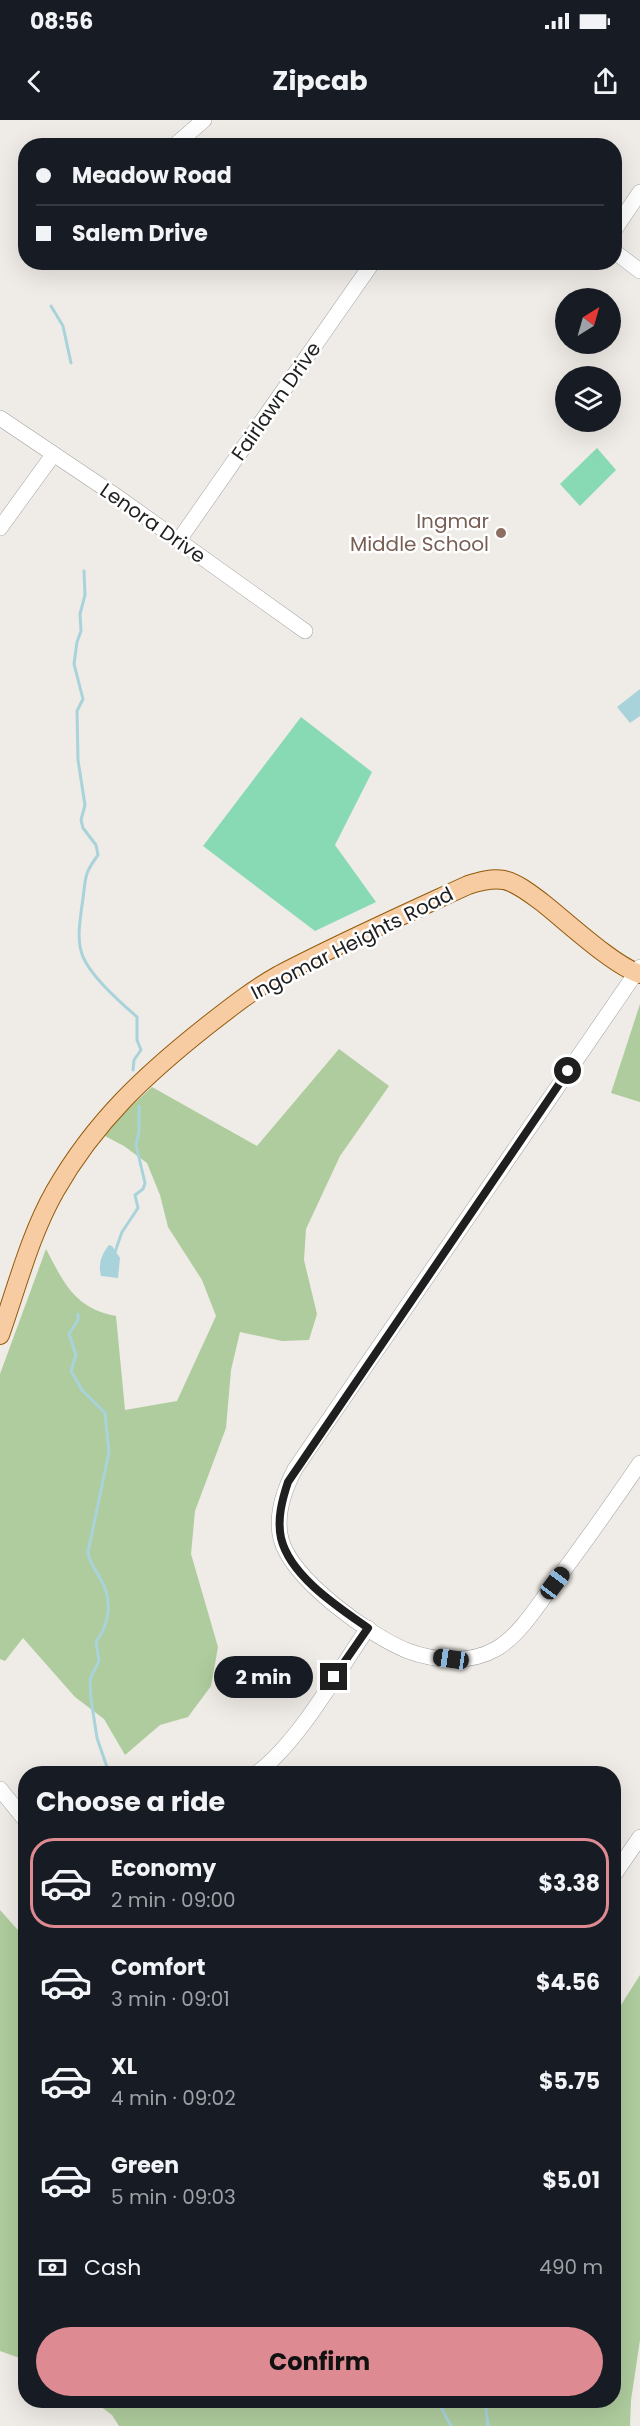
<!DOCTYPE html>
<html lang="en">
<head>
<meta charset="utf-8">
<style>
	:root { --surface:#171b24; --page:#242831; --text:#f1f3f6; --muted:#9ea1a6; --line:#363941; --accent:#dd8a92 }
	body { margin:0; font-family:Poppins,sans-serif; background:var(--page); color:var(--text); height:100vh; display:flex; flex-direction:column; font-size:22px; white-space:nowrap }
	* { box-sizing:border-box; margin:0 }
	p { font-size:20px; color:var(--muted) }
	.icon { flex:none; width:33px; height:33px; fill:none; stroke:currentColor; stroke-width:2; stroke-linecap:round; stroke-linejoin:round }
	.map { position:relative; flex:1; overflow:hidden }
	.drawer { position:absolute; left:18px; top:1646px; width:603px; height:642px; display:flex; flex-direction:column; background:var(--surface); border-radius:24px; box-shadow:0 6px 24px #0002 }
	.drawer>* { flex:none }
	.banner { position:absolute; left:18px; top:18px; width:604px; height:132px; border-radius:24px; box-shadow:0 6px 24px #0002; display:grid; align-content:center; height:132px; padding:0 18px; background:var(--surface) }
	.needle { width:39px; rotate:37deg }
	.tools { position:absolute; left:555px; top:168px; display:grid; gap:12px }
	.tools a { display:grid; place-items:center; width:66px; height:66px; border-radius:50%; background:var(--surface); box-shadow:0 6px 24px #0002; font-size:30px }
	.end { position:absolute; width:27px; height:27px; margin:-14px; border:8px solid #1f1f1f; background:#fff; box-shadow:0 0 0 3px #fff }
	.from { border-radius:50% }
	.bubble { position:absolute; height:42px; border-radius:21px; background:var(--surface); box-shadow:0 6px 24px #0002; font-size:20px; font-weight:700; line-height:42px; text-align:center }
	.car { position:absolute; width:18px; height:36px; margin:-18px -9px; border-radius:8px; box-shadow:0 0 4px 2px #0007; background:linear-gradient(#222 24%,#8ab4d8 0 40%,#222 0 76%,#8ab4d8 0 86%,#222 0) }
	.banner b { display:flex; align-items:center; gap:21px; height:57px; font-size:22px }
	.banner b+b { border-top:2px solid var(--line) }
	.banner i { width:15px; height:15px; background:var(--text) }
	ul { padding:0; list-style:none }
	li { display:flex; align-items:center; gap:18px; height:90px; margin:0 12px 9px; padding:0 6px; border:3px solid transparent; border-radius:24px }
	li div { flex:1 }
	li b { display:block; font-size:22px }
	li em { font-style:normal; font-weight:700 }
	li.active { border-color:var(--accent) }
	li>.icon { width:54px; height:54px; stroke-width:1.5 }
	h2 { padding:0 18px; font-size:27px; line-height:72px }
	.pay { display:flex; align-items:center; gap:15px; height:66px; padding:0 18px; font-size:22px }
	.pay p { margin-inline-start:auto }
	.button { display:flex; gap:12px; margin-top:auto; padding:12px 18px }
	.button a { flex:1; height:69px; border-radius:36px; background:var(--accent); color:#111; font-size:24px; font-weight:700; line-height:69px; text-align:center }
	.status { display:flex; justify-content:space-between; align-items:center; height:42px; padding:0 30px; background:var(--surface); direction:ltr }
	.status svg { height:16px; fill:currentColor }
	header { display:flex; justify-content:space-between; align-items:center; height:78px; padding:0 18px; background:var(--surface); font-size:27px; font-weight:700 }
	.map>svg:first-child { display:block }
</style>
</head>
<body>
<div class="status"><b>08:56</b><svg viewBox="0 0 49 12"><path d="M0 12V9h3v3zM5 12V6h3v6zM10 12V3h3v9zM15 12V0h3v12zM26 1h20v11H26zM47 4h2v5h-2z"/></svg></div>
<header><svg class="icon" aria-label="back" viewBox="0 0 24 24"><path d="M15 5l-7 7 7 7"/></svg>Zipcab<svg class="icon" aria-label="share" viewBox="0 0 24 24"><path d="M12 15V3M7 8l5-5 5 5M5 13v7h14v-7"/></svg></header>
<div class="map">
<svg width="640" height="2306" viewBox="0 0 640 2306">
	<rect width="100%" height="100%" fill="#efebe6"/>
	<!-- forest -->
	<g fill="#aecc9d">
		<path d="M640,884V982L611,973Z"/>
		<path d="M339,929L389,966L340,1036L306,1109L304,1140L317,1194L309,1220L282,1221L240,1212L231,1250L226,1308L195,1391L191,1434L218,1527L211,1566L188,1597L160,1605L125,1635L104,1599L75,1577L23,1518L5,1541L0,1539V1254L46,1129C64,1163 74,1188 116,1196L125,1290L177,1281L216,1196L202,1160L168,1107L160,1075L147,1043L124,1026L103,1015L127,990L152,967L257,1026Z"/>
		<path d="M0,1790L25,1818V2240L0,2231Z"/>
		<path d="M640,1855V2220L631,2280L630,2306H119L112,2295L92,2280H614V1896Z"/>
	</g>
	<!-- pitch -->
	<g fill="#88dab4">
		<path d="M597,328L616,350L580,386L560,364Z"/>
		<path d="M301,597L372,652L335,725L376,782L315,811L203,726Z"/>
	</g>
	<!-- water -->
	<g fill="#a9d3db">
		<path d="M640,569V596L630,603L617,587Z"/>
		<path d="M109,1125L112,1126L120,1138L118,1158L101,1156C98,1144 101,1135 109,1125Z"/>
	</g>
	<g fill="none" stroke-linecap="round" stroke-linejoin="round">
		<!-- stream -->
		<g stroke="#a9d3db" stroke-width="3">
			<path d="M51,186L63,206L71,243"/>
			<path d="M84,451L85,475L80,494L81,511L77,522L74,544L83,579L77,591L78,640L85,685L81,700L83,708L96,725L98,735C84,754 86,756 83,778C81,795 76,817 82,834C89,855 120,882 137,897V920L141,930L134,940L133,950"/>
			<path d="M115,1132L122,1112L138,1088L135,1075L143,1069L145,1063L136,1025L139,1012V986"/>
			<path d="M78,1194V1200L69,1214L76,1235L71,1251L82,1270L105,1293L109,1332L88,1432C89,1442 95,1449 100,1458C113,1479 110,1503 96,1522L99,1541L90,1559L91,1579L97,1618L109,1653"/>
			<path d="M437,2280L451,2306"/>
			<path d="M485,2280L488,2306"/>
		</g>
		<defs>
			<g id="minor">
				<path d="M174,26L204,0"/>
				<path d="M615,109L640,72"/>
				<path d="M615,132L640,151"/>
				<path d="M0,298L119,378L305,511"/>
				<path d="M0,408L53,335"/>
				<path d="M179,420L373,142"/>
				<path d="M640,847L295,1349C284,1370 275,1395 281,1419C292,1460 370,1516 408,1531C435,1541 470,1544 496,1529C520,1515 537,1486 553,1465C583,1425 612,1384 640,1343"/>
				<path d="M257,1653C299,1622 338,1551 368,1508"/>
				<path d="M0,1669L26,1701"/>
				<path d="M614,1755L640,1717"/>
			</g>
			<path id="major" d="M0,1215C17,1167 30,1115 55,1071C95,1001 146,954 208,905C231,887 254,869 279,855C340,823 405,794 468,765C480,761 491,758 504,760C518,763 532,775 543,783C567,802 614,846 640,854"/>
		</defs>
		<!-- minor casing -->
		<use href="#minor" stroke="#a3a3a3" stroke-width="16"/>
		<!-- major casing -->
		<use href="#major" stroke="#925a08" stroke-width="20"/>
		<!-- minor -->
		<use href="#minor" stroke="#fff" stroke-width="15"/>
		<!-- major -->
		<use href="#major" stroke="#f7cca3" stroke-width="18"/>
	</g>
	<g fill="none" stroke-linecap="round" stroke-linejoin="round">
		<!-- route -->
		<path stroke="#1f1f1f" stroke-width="8" d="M334,1557L368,1508C338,1487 290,1456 281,1418C277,1399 282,1380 288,1362L568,951"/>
	</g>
	<!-- markers -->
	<circle fill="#8d6e63" stroke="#fff" stroke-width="2" cx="501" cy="413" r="6"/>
	<g text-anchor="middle" stroke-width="5" stroke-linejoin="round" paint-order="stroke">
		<!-- street labels -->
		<g font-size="20" fill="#1f1f1f" stroke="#fff">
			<text transform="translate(276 281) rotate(-55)" y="7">Fairlawn Drive</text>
			<text transform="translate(153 403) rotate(35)" y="7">Lenora Drive</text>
			<text transform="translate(352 823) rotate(-27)" y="7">Ingomar Heights Road</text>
		</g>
		<!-- education labels -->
		<g font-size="20" fill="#785e54" stroke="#fff" text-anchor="end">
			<text x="489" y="408">Ingmar<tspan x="489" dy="23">Middle School</tspan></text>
		</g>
	</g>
</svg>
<div class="tools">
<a><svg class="needle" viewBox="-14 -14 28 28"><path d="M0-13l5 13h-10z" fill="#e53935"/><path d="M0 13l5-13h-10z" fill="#9ea1a6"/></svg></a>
<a><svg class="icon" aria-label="layers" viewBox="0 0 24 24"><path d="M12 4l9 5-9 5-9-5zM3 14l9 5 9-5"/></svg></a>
</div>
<i class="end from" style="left:568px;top:951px"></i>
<i class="end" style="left:334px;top:1557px"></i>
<div class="bubble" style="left:214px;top:1536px;width:99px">2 min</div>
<i class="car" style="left:555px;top:1463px;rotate:37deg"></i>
<i class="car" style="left:451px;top:1539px;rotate:278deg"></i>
<div class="banner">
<b><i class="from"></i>Meadow Road</b>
<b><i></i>Salem Drive</b>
</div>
<section class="drawer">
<h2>Choose a ride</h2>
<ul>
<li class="active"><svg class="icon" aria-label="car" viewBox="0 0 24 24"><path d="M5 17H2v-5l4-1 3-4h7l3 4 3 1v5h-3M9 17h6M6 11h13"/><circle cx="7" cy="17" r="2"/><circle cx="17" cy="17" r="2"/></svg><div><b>Economy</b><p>2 min · 09:00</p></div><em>$3.38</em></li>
<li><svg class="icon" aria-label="car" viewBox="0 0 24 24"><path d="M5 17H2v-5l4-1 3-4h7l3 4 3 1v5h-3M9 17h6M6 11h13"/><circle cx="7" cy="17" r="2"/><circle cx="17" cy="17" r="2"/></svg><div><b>Comfort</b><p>3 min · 09:01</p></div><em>$4.56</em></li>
<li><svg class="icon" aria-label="car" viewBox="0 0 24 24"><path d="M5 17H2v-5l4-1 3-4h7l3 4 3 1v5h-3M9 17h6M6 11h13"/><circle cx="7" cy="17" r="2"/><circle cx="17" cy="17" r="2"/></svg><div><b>XL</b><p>4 min · 09:02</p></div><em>$5.75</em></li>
<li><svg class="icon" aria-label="car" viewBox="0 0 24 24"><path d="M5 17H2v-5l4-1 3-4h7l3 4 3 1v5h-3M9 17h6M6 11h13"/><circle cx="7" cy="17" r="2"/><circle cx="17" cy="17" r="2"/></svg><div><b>Green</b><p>5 min · 09:03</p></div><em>$5.01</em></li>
</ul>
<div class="pay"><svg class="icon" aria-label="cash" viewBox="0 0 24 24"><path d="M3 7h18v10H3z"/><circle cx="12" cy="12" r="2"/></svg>Cash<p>490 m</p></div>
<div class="button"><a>Confirm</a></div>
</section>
</div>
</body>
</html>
